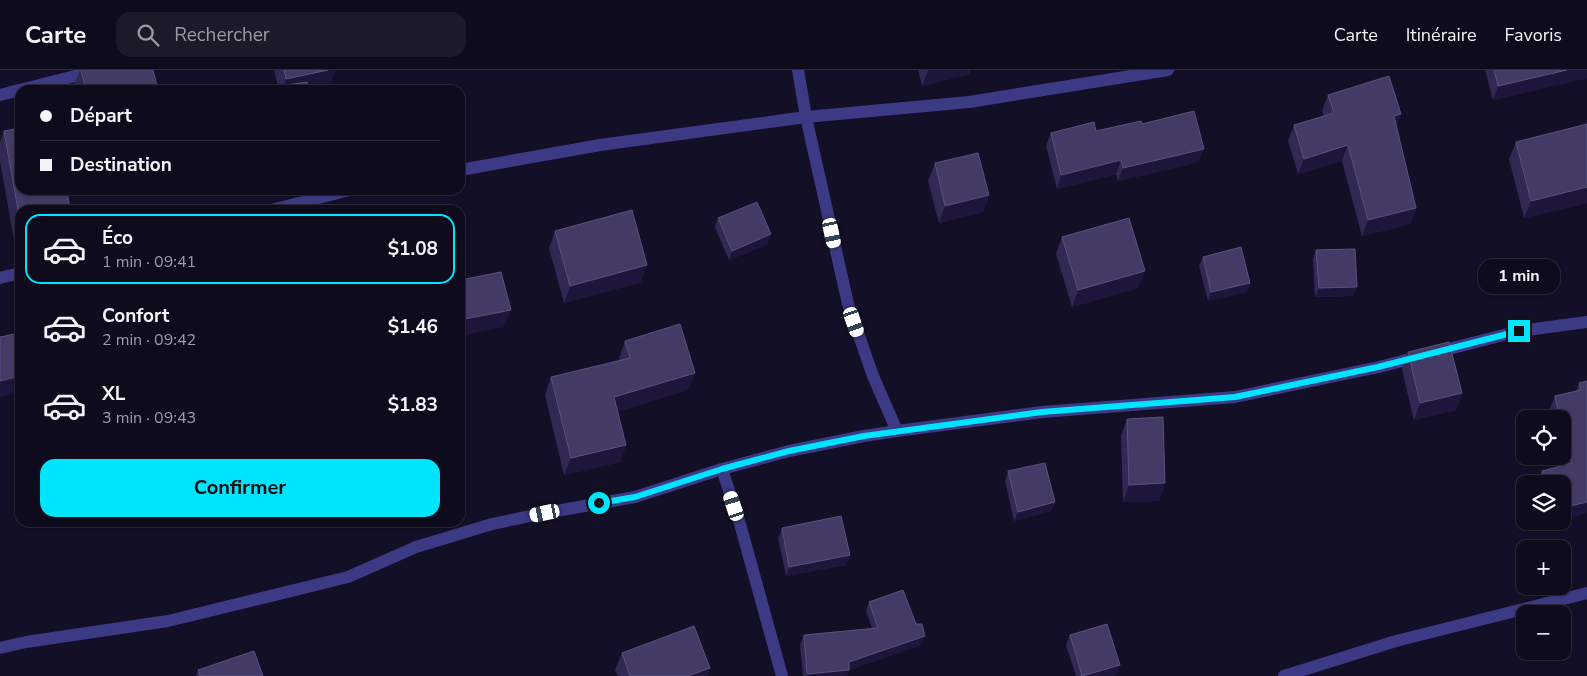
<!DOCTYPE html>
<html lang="fr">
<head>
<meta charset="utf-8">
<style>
	:root { --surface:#0e0b1c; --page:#1c1929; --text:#f1f3f6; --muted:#9b9ba3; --line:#2e2b3b; --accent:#00e5ff }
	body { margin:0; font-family:"Nunito Sans",sans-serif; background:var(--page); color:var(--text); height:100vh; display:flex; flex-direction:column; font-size:19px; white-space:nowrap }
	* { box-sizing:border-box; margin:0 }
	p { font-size:16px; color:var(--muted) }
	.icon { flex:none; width:28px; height:28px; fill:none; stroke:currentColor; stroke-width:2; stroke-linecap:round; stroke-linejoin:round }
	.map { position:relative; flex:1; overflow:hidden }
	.sheet { position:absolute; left:15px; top:135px; width:450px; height:322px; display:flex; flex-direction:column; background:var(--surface); border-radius:15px; box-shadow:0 1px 4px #0004,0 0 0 1px var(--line) }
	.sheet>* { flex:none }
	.banner { position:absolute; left:15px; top:15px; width:450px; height:110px; border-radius:15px; box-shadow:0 1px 4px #0004,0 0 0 1px var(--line); display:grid; align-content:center; height:110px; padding:0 25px; background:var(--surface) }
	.buttons { position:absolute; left:1516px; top:340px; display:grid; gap:10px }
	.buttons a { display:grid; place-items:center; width:55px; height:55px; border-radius:10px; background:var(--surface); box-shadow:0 1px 4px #0004,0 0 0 1px var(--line); font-size:25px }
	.end { position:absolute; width:22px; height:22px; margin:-11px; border:6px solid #00e5ff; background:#111; box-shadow:0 0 0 2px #111 }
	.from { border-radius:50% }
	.bubble { position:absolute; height:35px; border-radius:15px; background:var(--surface); box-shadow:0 1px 4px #0004,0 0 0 1px var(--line); font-size:16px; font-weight:700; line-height:35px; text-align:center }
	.car { position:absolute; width:15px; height:30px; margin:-15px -8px; border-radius:6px; box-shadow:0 0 4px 1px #0007; background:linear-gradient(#fff 24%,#345 0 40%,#fff 0 76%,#345 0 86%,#fff 0) }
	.banner b { display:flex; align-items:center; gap:18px; height:48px; font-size:19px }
	.banner b+b { border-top:1px solid var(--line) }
	.banner i { width:12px; height:12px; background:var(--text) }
	ul { padding:9px 0 0; list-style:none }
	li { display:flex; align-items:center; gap:15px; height:70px; margin:0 10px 8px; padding:0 15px; border:2px solid transparent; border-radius:15px }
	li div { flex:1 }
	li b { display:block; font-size:19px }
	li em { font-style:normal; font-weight:700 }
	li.active { border-color:var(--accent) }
	li>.icon { width:45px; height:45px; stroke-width:1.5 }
	.button { display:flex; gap:10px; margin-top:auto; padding:10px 25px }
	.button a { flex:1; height:58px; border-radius:15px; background:var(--accent); color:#111; font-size:20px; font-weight:700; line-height:58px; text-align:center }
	header { display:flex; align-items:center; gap:30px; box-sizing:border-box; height:70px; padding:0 25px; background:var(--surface); border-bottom:1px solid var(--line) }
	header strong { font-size:24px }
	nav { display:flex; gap:28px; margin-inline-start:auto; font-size:18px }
	.search { width:350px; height:45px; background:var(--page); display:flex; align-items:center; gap:12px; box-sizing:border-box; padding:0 18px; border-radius:15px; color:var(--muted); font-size:19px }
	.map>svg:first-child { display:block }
</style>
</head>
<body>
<header>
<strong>Carte</strong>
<div class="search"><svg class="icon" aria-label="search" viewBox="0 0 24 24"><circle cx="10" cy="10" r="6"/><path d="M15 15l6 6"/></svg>Rechercher</div>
<nav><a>Carte</a><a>Itinéraire</a><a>Favoris</a></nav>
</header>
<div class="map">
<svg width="1587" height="606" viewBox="0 0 1587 606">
	<rect width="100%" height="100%" fill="#130f26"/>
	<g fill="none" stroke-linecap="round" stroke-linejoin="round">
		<!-- street -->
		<g stroke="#3d3a85" stroke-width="12">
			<path d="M798,0L806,47L848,234L873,306L897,361L1042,342L1235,327L1379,297L1519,261L1587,252"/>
			<path d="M0,25L99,0"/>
			<path d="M460,100L600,75L806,47L969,32L1168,0"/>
			<path d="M271,140L350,120"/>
			<path d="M0,208L20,203"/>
			<path d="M722,399L740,454L782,606"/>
			<path d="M0,578L26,572L168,551L348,507L416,477L492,454L545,443L635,427L722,399L789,381L864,366L897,361"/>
			<path d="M1284,606L1396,571L1587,523"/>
		</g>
	</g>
	<!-- wall -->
	<g fill="#312854">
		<path d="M80,0H153L158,20H76L74,15Z"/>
		<path d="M274,0H335L330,15L309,20H272L273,17L278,16Z"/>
		<path d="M918,0H970L969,4L922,16Z"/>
		<path d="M1485,0H1587V8L1493,30Z"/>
		<path d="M1328,25L1401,44L1396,56L1416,138L1410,154L1362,166L1342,91L1298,104L1288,71L1294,55L1324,46L1322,41Z"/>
		<path d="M1142,54L1199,92L1118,111L1116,104L1057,119L1046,76L1051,63L1096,61Z"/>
		<path d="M1587,54V133L1524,148L1509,89L1516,72Z"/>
		<path d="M4,61L20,140V169L14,170L0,91V72Z"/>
		<path d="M935,93L989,125L983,142L939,153L928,111Z"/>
		<path d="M718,148L768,174L729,190L715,157Z"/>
		<path d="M555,161L641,212L564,233L549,178Z"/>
		<path d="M1062,167L1138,218L1072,237L1056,184Z"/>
		<path d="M1316,180L1353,226L1315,227L1313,189Z"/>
		<path d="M1203,187L1250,213L1246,222L1208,231L1199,196Z"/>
		<path d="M625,271L695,303L688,320L618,341L626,375L620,392L564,405L545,325L551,307L620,290L619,288Z"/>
		<path d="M1408,282L1462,323L1456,340L1414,350L1402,300Z"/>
		<path d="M1587,311V443L1562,449V414H1538L1537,413L1542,401L1565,395L1562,386V349H1553L1550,338L1555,326L1576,321L1579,313Z"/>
		<path d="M1127,349L1165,413L1159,431L1123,432L1121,366Z"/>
		<path d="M1008,401L1055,432L1051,441L1014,451L1005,411Z"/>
		<path d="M782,458L850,485L846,495L786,506L778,468Z"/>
		<path d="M869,532L916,554L925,566L921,575L849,600L847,606H803L800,575L804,565L872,558L866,541Z"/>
		<path d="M1070,565L1117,604L1112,606H1076L1066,575Z"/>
		<path d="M622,583L710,598L707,606H618L615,600Z"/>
		<path d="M198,600L263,606H196Z"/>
	</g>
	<!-- shaded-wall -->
	<g fill="#1d163a">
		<path d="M328,0H335L330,15L309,20H282L286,9Z"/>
		<path d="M930,0H970L969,4L922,16L928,1Z"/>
		<path d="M1567,0H1587V8L1493,30L1498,16Z"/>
		<path d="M1401,44L1395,60L1394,46Z"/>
		<path d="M1348,75L1342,91L1298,104L1304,89Z"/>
		<path d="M1204,79L1199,92L1118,111L1123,98Z"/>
		<path d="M1121,90L1116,104L1057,119L1061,105Z"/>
		<path d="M1587,117V133L1524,148L1531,131Z"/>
		<path d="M989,125L983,142L939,153L945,136Z"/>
		<path d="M1416,138L1410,154L1362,166L1368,150Z"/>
		<path d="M20,153V169L14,170Z"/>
		<path d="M771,164L768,174L729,190L732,181Z"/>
		<path d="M647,195L641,212L564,233L570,216Z"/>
		<path d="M1145,201L1138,218L1072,237L1078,220Z"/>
		<path d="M1250,213L1246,222L1208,231L1211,222Z"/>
		<path d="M1357,217L1353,226L1315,227L1319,218Z"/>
		<path d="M511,240L504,257L460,266V250Z"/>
		<path d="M695,303L688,320L608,344L614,327Z"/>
		<path d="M20,306V322L0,327V311Z"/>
		<path d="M1462,323L1456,340L1414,350L1420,333Z"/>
		<path d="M626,375L620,392L564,405L571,388Z"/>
		<path d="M1165,413L1159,431L1123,432L1129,415Z"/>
		<path d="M1055,432L1051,441L1014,451L1018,442Z"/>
		<path d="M1587,432V443L1562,449V438Z"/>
		<path d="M850,485L846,495L786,506L789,497Z"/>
		<path d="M925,566L921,575L849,600L847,606H806L807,604L849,592Z"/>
		<path d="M1120,595L1117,604L1112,606H1085Z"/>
		<path d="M710,598L707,606H688Z"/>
	</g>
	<!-- building -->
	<g fill="#433a66" stroke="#5a527e">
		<path d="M81,0H153L158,20H86Z"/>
		<path d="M284,0H328L286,9Z"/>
		<path d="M1494,0H1567L1498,16Z"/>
		<path d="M1389,6L1401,44L1394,46L1416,138L1368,150L1348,75L1304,89L1294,55L1334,43L1328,25Z"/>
		<path d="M307,12L308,20H274L273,17Z"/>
		<path d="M1194,41L1204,79L1123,98L1121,90L1061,105L1051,63L1094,52L1096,61L1141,51L1142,54Z"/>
		<path d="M1587,54V117L1531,131L1516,72Z"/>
		<path d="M20,58V120H67L70,140H20V151L4,61Z"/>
		<path d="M978,83L989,125L945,136L935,93Z"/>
		<path d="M757,132L771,164L732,181L718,148Z"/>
		<path d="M632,140L647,195L570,216L555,161Z"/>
		<path d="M1129,148L1145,201L1078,220L1062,167Z"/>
		<path d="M1241,177L1250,213L1211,222L1203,187Z"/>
		<path d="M1355,179L1357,217L1319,218L1316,180Z"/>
		<path d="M501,202L511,240L460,250V210Z"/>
		<path d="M680,254L695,303L614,327L626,375L571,388L551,307L630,288L625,271Z"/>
		<path d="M20,263V306L0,311V267Z"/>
		<path d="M1449,272L1462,323L1420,333L1408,282Z"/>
		<path d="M1587,311V432L1562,438V414H1545L1542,401L1572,393L1562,357V349H1560L1555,326L1581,320L1579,313Z"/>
		<path d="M1163,347L1165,413L1129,415L1127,349Z"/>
		<path d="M1045,393L1055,432L1018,442L1008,401Z"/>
		<path d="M841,446L850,485L789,497L782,458Z"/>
		<path d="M903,520L916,554H922L925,566L849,592V600L807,604L804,565L878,558L869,532Z"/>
		<path d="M1107,554L1120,595L1082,606L1070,565Z"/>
		<path d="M694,556L710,598L688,606H630L622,583Z"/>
		<path d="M254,581L263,606H200L198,600Z"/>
	</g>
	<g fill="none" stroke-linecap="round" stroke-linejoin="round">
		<!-- route -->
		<path stroke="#00e5ff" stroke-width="6" d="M599,433L635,427L722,399L789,381L864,366L1042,342L1235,327L1378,297L1519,261"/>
	</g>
</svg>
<div class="buttons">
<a><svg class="icon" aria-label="locate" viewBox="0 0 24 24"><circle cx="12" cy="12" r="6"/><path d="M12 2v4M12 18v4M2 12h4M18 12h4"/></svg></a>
<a><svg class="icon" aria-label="layers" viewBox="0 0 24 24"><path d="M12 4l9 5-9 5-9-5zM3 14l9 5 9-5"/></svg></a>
<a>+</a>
<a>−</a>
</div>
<i class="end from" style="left:599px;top:433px"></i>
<i class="end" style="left:1519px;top:261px"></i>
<div class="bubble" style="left:1478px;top:189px;width:82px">1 min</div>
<i class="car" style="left:832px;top:163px;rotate:168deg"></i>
<i class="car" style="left:854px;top:252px;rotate:161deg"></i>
<i class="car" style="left:734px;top:436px;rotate:342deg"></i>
<i class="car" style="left:545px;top:443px;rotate:258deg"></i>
<div class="banner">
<b><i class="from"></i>Départ</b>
<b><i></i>Destination</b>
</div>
<section class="sheet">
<ul>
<li class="active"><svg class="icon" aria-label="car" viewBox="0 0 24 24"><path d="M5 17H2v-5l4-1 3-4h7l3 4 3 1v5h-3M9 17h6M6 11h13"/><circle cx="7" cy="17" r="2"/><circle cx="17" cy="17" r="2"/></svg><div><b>Éco</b><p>1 min · 09:41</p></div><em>$1.08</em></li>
<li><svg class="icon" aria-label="car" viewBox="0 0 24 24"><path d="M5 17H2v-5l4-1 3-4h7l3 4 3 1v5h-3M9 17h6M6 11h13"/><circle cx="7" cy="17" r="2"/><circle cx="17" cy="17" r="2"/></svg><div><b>Confort</b><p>2 min · 09:42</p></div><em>$1.46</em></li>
<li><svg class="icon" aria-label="car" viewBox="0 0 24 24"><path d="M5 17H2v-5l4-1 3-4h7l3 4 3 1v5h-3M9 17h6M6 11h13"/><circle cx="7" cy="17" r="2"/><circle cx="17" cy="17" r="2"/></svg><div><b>XL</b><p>3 min · 09:43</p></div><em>$1.83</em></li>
</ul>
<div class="button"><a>Confirmer</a></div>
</section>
</div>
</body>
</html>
